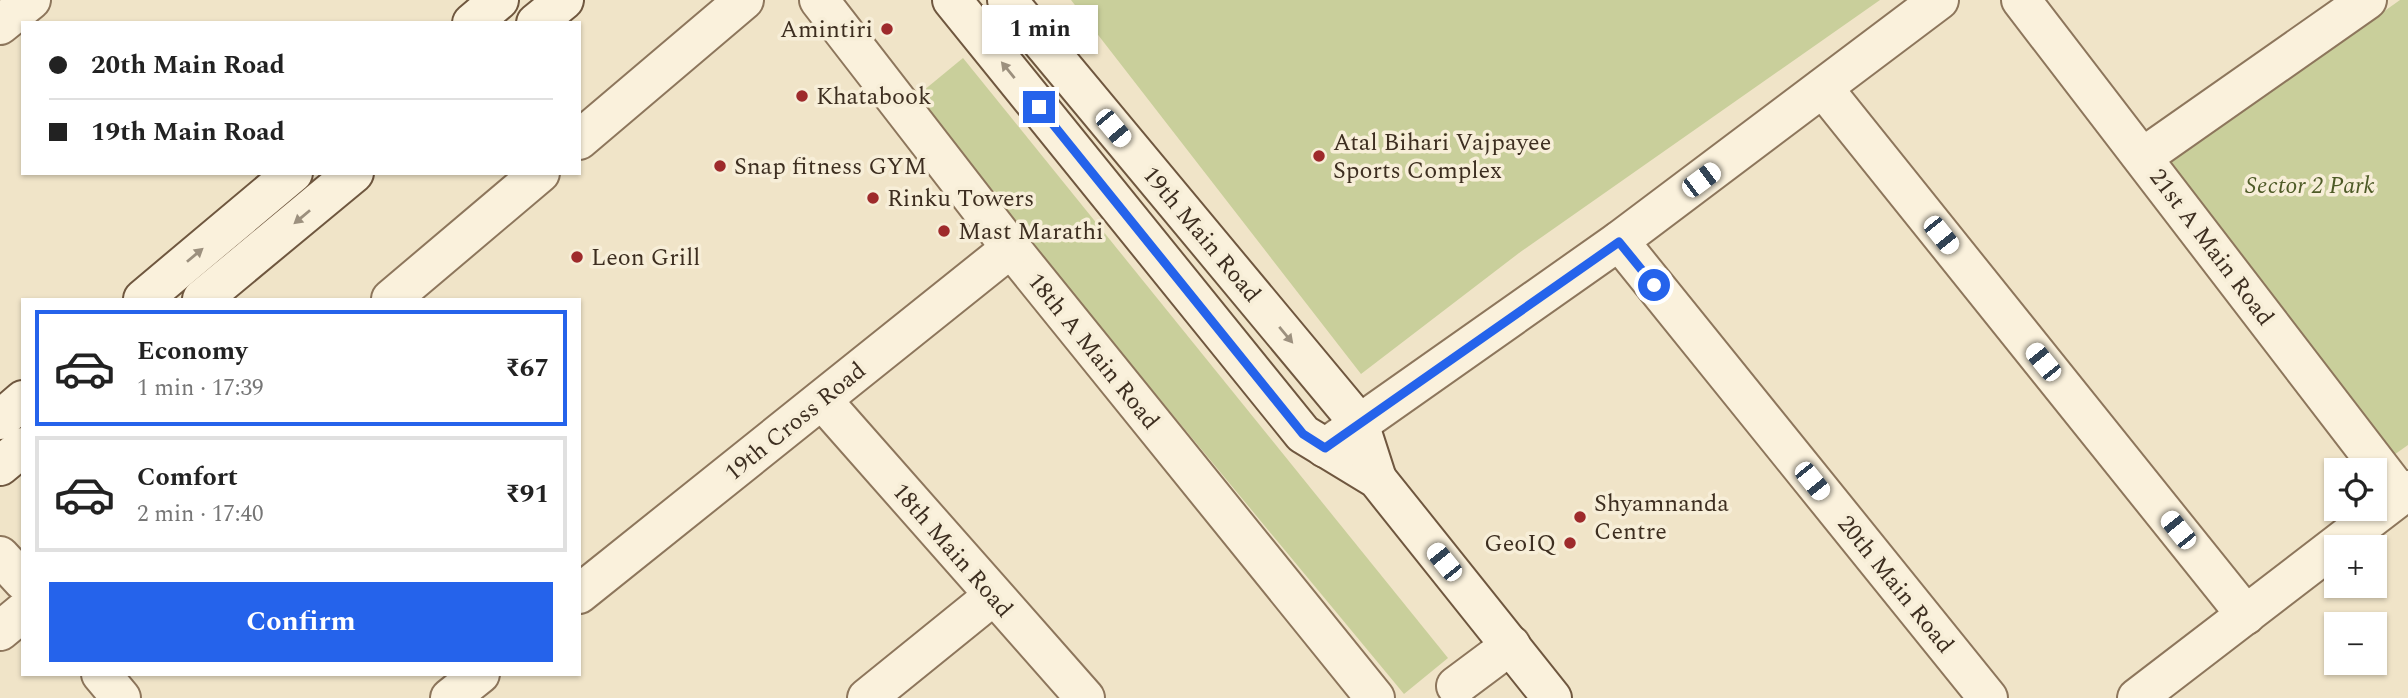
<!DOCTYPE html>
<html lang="en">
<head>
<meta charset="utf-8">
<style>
	:root { --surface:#fff; --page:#f2f2f2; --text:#222; --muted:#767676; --line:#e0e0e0; --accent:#2563eb }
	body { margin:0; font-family:Spectral,serif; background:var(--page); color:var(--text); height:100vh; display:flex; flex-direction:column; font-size:26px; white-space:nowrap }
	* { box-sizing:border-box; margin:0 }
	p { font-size:23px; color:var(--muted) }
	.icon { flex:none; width:38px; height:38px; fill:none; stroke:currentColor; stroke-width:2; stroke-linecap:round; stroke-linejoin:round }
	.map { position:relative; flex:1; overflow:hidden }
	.details { position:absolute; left:21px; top:298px; width:560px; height:378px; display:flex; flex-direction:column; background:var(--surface); border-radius:0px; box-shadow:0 2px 5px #0004 }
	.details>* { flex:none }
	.guide { position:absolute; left:21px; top:21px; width:560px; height:154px; border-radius:0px; box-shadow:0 2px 5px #0004; display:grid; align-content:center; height:154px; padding:0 28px; background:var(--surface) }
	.fabs { position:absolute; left:2324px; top:458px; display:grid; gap:14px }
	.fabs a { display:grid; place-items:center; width:63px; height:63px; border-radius:0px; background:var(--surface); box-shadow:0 2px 5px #0004; font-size:35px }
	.end { position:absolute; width:32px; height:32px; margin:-16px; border:9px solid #2563eb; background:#fff; box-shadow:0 0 0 4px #fff }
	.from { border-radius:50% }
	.bubble { position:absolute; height:49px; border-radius:0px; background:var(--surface); box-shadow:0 2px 5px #0004; font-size:23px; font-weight:700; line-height:49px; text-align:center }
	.car { position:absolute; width:21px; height:42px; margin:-21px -10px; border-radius:9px; box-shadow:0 0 5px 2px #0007; background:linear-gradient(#fff 24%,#345 0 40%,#fff 0 76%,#345 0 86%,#fff 0) }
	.guide b { display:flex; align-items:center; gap:24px; height:66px; font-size:26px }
	.guide b+b { border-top:2px solid var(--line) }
	.guide i { width:18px; height:18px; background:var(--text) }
	ul { padding:12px 0 0; list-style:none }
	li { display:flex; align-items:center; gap:21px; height:116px; margin:0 14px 10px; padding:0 14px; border:4px solid var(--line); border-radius:0px }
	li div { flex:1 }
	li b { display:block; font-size:26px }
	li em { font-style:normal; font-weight:700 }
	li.current { border-color:var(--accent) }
	li>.icon { width:63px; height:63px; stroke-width:1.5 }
	.button { display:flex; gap:14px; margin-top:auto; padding:14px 28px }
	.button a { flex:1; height:80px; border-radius:0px; background:var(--accent); color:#fff; font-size:28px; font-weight:700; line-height:80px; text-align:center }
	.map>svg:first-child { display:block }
</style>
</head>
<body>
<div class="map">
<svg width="2408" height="698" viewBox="0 0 2408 698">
	<rect width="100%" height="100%" fill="#f0e4c8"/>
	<!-- green -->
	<g fill="#c9cf9b">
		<path d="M1071,0H1880L1519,253L1361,374Z"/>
		<path d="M2400,0H2408V445L2391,457L2170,163Z"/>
		<path d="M963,58L1448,658L1404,694L912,100Z"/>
	</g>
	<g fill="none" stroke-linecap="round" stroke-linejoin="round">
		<defs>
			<g id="street">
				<path d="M819,0L1011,248L1375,698"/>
				<path d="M2021,0L2401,495"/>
				<path d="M0,25L31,0"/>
				<path d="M1823,88L2246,615"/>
				<path d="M579,140L744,0"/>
				<path d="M2143,157L2367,0"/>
				<path d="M1619,241L1988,698"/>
				<path d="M391,299L540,173"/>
				<path d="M822,400L1085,698"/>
				<path d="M1325,448L1619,241L1939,0"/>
				<path d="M0,556L23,581"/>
				<path d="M579,594L1011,248"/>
				<path d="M0,631L23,612"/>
				<path d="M101,674L121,698"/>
				<path d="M1456,686L1511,645"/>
				<path d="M450,698L480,674"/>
				<path d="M867,698L993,596"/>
				<path d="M2137,698L2408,490"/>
			</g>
			<g id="secondary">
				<path d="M952,0L1303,434L1377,479L1552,698"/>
				<path d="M1007,0L1359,423L1377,479"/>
				<path d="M472,23L499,0"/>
				<path d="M536,23L564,0"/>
				<path d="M143,299L293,173"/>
				<path d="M202,299L354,173"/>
				<path d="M0,420L23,400"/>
				<path d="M0,466L23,447"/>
			</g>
		</defs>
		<!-- street casing -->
		<use href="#street" stroke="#8d765c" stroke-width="42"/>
		<!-- secondary casing -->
		<use href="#secondary" stroke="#6f573f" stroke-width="42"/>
		<!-- street -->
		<use href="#street" stroke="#faf1dc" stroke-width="38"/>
		<!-- secondary -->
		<use href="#secondary" stroke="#faf1dc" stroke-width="38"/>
	</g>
	<!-- one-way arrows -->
	<defs><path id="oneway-solid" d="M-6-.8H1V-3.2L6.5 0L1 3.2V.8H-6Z" transform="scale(1.75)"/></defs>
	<g fill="#9c907e">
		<use href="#oneway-solid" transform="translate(1008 70) rotate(-129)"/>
		<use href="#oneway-solid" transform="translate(302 217) rotate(140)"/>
		<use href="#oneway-solid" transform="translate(195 255) rotate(-40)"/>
		<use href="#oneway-solid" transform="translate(1286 335) rotate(50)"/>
	</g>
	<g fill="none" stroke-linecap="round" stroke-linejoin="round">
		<!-- route -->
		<path stroke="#2563eb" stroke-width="9" d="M1039,107L1303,434L1325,448L1619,242L1654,285"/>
	</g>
	<!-- markers -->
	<g fill="#9e2a2b" stroke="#f7eed8" stroke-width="2.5">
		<circle cx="887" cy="29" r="7"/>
		<circle cx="802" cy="96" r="7"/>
		<circle cx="1319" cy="156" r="7"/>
		<circle cx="720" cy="166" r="7"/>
		<circle cx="873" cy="198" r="7"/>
		<circle cx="944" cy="231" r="7"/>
		<circle cx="577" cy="257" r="7"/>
		<circle cx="1580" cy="517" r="7"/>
		<circle cx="1570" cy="543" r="7"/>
	</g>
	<g text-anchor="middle" stroke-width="7" stroke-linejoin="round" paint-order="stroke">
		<!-- poi labels -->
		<g font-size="24" fill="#3d2e20" stroke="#f7eed8" text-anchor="start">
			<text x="873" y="37" text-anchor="end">Amintiri</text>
			<text x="816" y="104">Khatabook</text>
			<text x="1333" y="150">Atal Bihari Vajpayee<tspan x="1333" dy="28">Sports Complex</tspan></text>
			<text x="734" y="174">Snap fitness GYM</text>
			<text x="887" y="206">Rinku Towers</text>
			<text x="958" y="239">Mast Marathi</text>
			<text x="591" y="265">Leon Grill</text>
			<text x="1594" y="511">Shyamnanda<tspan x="1594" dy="28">Centre</tspan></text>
			<text x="1556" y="551" text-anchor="end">GeoIQ</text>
		</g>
		<!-- park labels -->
		<g font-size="24" font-style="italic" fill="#4d5a26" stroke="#f7eed8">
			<text x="2310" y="193">Sector 2 Park</text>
		</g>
		<!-- street labels -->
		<g font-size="24" fill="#3d2e20" stroke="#f7eed8">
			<text transform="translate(1202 234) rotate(50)" y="8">19th Main Road</text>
			<text transform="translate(2212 247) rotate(53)" y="8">21st A Main Road</text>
			<text transform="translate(1094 351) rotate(51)" y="8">18th A Main Road</text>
			<text transform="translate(795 421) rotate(-39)" y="8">19th Cross Road</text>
			<text transform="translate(953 550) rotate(49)" y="8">18th Main Road</text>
			<text transform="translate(1896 584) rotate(51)" y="8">20th Main Road</text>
		</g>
	</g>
</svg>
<div class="fabs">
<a><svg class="icon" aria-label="locate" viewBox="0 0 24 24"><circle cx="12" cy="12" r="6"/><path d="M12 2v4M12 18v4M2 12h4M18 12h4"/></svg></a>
<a>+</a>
<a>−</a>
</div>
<i class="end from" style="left:1654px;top:285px"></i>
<i class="end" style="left:1039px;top:107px"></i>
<div class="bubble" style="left:982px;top:5px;width:116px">1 min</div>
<i class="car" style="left:1113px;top:128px;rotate:140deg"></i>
<i class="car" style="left:1701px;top:180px;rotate:53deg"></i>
<i class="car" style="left:1941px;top:235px;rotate:141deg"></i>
<i class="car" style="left:2043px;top:362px;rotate:321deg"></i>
<i class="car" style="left:1812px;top:481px;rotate:141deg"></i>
<i class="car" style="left:2178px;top:530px;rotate:321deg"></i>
<i class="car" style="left:1444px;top:562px;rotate:321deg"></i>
<div class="guide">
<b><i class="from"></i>20th Main Road</b>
<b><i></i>19th Main Road</b>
</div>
<section class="details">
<ul>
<li class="current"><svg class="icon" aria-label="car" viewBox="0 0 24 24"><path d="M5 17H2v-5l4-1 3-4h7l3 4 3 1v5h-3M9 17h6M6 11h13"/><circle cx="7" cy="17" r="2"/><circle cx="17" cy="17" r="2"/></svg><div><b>Economy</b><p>1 min · 17:39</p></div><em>₹67</em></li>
<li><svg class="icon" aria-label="car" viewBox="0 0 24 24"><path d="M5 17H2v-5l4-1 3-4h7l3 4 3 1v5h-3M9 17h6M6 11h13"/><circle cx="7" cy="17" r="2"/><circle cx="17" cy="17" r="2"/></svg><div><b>Comfort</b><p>2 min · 17:40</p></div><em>₹91</em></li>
</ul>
<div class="button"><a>Confirm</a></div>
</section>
</div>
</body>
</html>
